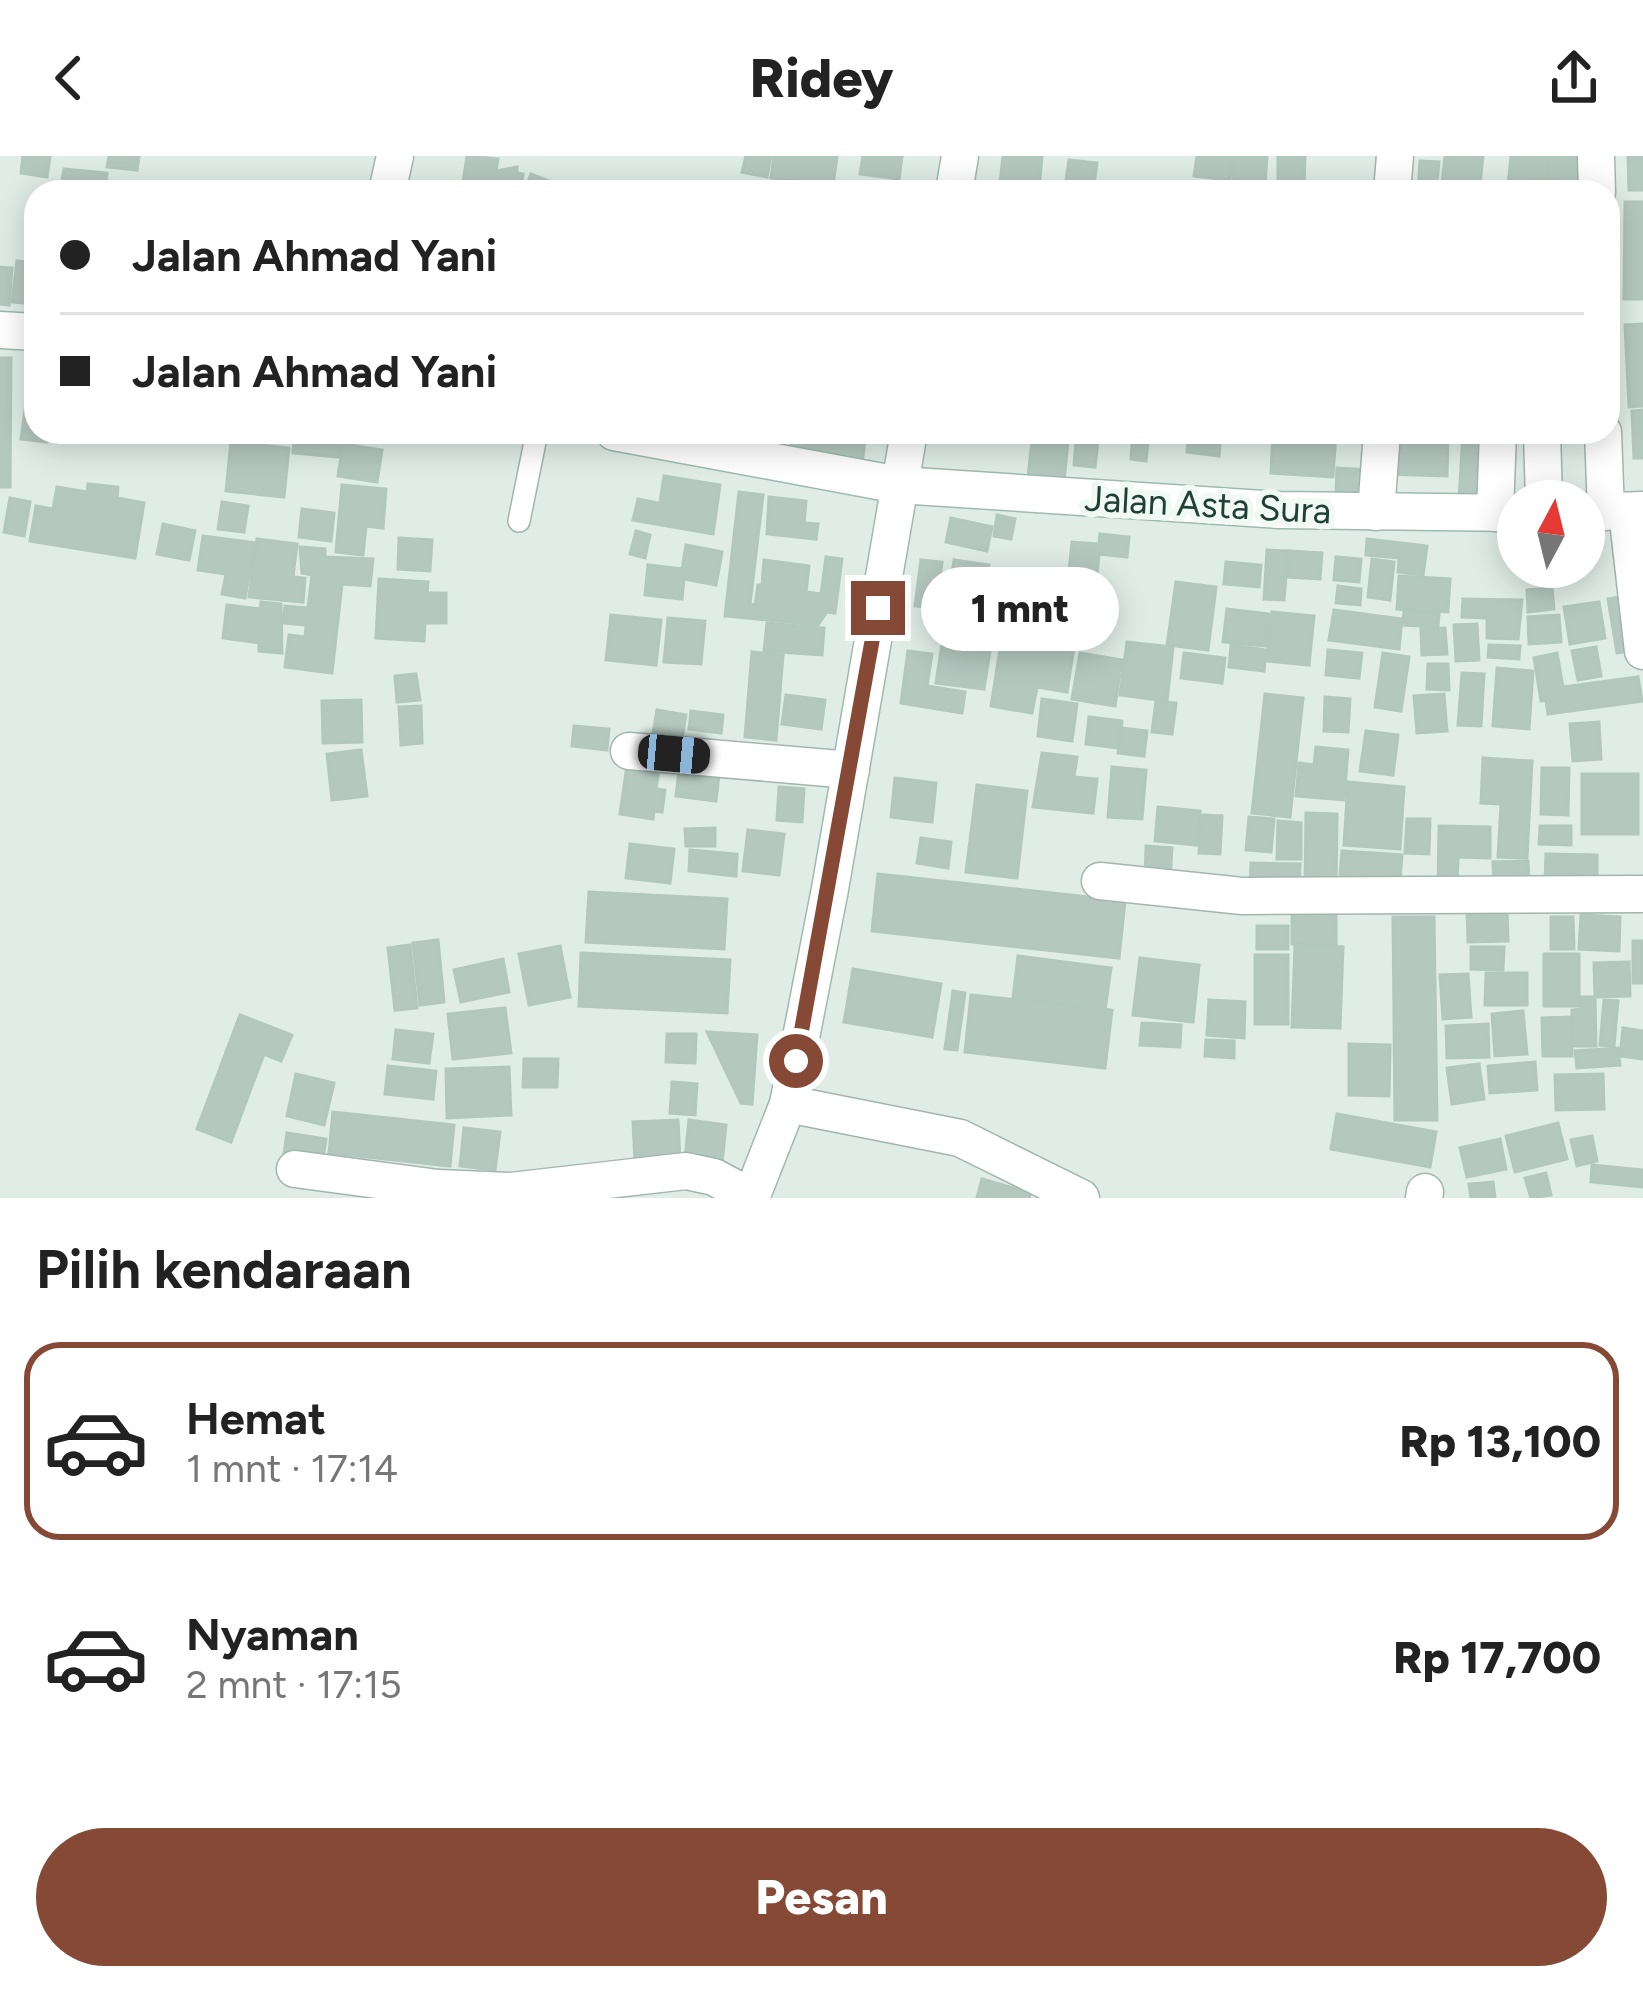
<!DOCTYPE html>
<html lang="id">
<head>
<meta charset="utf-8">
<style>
	:root { --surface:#fff; --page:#f6f6f6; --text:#222; --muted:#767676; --line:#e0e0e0; --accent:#854935 }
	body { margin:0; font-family:Figtree,sans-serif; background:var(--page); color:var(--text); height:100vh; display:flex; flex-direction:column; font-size:45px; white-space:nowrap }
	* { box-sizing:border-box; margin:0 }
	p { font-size:39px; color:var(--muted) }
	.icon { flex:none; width:66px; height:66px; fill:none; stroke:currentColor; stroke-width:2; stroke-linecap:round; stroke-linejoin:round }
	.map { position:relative; height:1042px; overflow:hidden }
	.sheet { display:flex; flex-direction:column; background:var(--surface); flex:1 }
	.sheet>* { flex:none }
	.top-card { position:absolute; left:24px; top:24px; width:1596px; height:264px; border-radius:36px; box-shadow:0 6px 30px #0003; display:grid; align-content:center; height:264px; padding:0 36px; background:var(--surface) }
	.needle { width:78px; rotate:7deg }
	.buttons { position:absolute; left:1497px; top:324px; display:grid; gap:24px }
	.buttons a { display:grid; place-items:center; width:108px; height:108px; border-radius:50%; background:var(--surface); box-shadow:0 6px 30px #0003; font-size:60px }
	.end { position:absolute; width:54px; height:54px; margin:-27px; border:15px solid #854935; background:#fff; box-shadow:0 0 0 6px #fff }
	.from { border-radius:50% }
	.bubble { position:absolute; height:84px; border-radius:42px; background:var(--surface); box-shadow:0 6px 30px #0003; font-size:39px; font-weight:800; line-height:84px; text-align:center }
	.car { position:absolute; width:36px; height:72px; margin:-36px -18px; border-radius:15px; box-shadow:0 0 9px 3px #0007; background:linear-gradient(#222 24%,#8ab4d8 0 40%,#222 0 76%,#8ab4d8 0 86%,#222 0) }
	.top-card b { display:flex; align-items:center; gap:42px; height:114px; font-size:45px }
	.top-card b+b { border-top:3px solid var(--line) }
	.top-card i { width:30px; height:30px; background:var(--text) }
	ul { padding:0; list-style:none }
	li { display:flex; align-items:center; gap:36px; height:198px; margin:0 24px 18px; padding:0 12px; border:6px solid transparent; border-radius:36px }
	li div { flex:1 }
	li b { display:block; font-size:45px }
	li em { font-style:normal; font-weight:800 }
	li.current { border-color:var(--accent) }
	li>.icon { width:108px; height:108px; stroke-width:1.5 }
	h2 { padding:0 36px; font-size:54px; line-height:144px }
	.button { display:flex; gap:24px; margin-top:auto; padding:24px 36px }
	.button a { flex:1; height:138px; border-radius:72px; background:var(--accent); color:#fff; font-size:48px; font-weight:800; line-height:138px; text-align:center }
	header { display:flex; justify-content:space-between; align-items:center; height:156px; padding:0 36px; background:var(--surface); font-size:54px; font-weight:800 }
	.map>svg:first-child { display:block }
</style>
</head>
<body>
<header><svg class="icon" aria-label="back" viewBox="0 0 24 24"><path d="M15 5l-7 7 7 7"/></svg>Ridey<svg class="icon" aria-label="share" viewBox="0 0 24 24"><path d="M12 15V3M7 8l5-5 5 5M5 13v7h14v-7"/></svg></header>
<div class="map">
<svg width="1643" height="1042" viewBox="0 0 1643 1042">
	<rect width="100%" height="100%" fill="#e0ede7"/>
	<!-- building -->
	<g fill="#b5c8c0" stroke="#b2c7be" stroke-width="3">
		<path d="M23,0H50L47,21L21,17Z"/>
		<path d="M109,0H139L137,14L107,11Z"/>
		<path d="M467,0L498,3L496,15L517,11V17L523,18L521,36L462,33Z"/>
		<path d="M746,0H771L767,21L742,16Z"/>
		<path d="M774,0L837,1L833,29L771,22Z"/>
		<path d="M863,0H902L899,23L860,18Z"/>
		<path d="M1003,0H1042L1039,33L1000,28Z"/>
		<path d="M1197,0H1232L1230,24L1194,20Z"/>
		<path d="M1234,0H1267L1265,28L1233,26Z"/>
		<path d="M1278,0H1305L1304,35H1278Z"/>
		<path d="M1445,0H1483L1479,36H1441Z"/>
		<path d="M1511,0L1548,1L1545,33L1508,30Z"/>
		<path d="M1550,0L1584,1L1595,36H1547Z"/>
		<path d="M1628,0H1643V34H1629Z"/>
		<path d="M1069,4L1097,7L1093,35L1065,32Z"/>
		<path d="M1420,5L1439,6L1436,36H1418Z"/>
		<path d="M64,13L107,17L106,25L130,27L129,36H60Z"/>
		<path d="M531,18L574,35V36H524Z"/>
		<path d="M1625,46H1643V143H1624Z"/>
		<path d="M17,105L36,107L33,148L12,146Z"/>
		<path d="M0,111L12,112L9,149L0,148Z"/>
		<path d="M1643,168V250L1629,251L1625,169Z"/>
		<path d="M0,202H11L10,331H0Z"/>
		<path d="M27,240L36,241V276H48L47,286L21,283Z"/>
		<path d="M1643,254V302H1634L1632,255Z"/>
		<path d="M295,276H341L339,301L293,297Z"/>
		<path d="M735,276H782L780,294L734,289Z"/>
		<path d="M793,276H866L862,308L790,298Z"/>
		<path d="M1033,276H1069L1064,325L1028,321Z"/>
		<path d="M1077,276H1099L1095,311L1074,309Z"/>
		<path d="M1133,276H1149L1146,305L1131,303Z"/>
		<path d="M1189,276H1221L1219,300L1187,296Z"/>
		<path d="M1273,276H1336L1333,321L1271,317Z"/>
		<path d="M1463,276H1496L1491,345L1459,343Z"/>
		<path d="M1386,279L1448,282L1447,320L1385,318Z"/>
		<path d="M231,286L289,292L284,341L226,335Z"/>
		<path d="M343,288L382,294L377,326L338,320Z"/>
		<path d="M1337,312L1368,314L1366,338L1336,336Z"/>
		<path d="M664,320L720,329L713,378L633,364L638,343L668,349L660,346Z"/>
		<path d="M88,328L118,331L117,342L144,347L135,402L30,385L36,350L53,353L57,331L87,336Z"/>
		<path d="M342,329L386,333L383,372L366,370L363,399L336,396Z"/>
		<path d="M739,336L763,339L750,448L755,449L758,429H762L764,404L809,410L806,436L821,438L826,401L842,403L835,457L827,456L818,469L725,460Z"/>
		<path d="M769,341L806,345L804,367L818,368L816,383L767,378Z"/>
		<path d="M10,342L30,346L24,380L4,376Z"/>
		<path d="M222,346L248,350L244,376L218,373Z"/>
		<path d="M302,353L334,357L331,385L299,381Z"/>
		<path d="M997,359L1015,363L1011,383L994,380Z"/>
		<path d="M951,362L992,371L987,395L946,386Z"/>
		<path d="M163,368L195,375L189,404L157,398Z"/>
		<path d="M636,375L650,379L645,402L630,398Z"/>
		<path d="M1100,378L1129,381L1127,401L1099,398L1097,418L1069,415L1072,386L1099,388Z"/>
		<path d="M203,380L255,387L245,442L222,438L226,418L198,414Z"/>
		<path d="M399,382L432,384L430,415L398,413Z"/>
		<path d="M257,383L297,388L293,421L305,422L303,446L249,441Z"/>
		<path d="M1367,383L1427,390L1423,419L1398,416L1399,402L1366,399Z"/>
		<path d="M686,389L722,396L716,429L684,423L682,443L645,439L648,409L682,413Z"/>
		<path d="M300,391L325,393V401L373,403L370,430L342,428L332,517L285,511L289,479L305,481L306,469L283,467L285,450L308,452L312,419L302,417Z"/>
		<path d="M1267,394L1288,395L1284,444L1264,443Z"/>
		<path d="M1289,395L1322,397L1320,423L1288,421Z"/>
		<path d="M1336,401L1361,403L1359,426L1334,424Z"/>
		<path d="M1372,403L1394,406L1390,444L1368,441Z"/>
		<path d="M921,404L942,406L936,452L915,450Z"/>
		<path d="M954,404L989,409L981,465L946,460Z"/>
		<path d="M1226,406L1261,409L1259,431L1224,428Z"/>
		<path d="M1399,420L1450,423L1448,456L1397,453Z"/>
		<path d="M993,421L1029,425L1023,480L986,476Z"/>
		<path d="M379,423L428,426L427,437H446V467H425L424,485L376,482Z"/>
		<path d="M1176,426L1216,431L1208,494L1167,489Z"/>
		<path d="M1338,430L1361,433L1360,449L1336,447Z"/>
		<path d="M1552,432L1554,453L1528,456L1527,434Z"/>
		<path d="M1063,437L1100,441L1097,467L1060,463Z"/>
		<path d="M1631,439L1640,493L1617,497L1608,443Z"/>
		<path d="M1463,443L1522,444L1518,483L1487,482V462L1462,461Z"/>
		<path d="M261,446L281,448L282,497L259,495V487L223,482L227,449L260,453Z"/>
		<path d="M1599,446L1605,482L1570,488L1564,451Z"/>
		<path d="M1227,453L1269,458L1266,490L1223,486Z"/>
		<path d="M1334,454L1402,463L1399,493L1329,484Z"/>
		<path d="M1404,455L1439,457L1438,471L1403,469Z"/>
		<path d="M1272,456L1314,460L1309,509L1267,505Z"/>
		<path d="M611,459L661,464L656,509L606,504Z"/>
		<path d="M1559,459L1561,486L1529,488L1528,461Z"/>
		<path d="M668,462L705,465L701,508L664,506Z"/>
		<path d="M767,467L824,472L822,499L764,495Z"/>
		<path d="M1477,468L1479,504L1456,505L1454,469Z"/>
		<path d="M1445,472L1447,498L1422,499L1421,473Z"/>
		<path d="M944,475L992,482L984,533L936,527Z"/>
		<path d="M1002,481L1074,491L1067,536L1037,531L1032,557L991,550Z"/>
		<path d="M1127,486L1173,491L1167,545L1120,539Z"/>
		<path d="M1231,489L1266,494L1264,515L1229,511Z"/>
		<path d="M1489,489L1520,490L1519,503L1488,501Z"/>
		<path d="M1596,491L1601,520L1578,524L1572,495Z"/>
		<path d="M1328,494L1362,497L1359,522L1326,519Z"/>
		<path d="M908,495L932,498L927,530L965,536L962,557L901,547Z"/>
		<path d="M752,496L783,499L776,584L745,581Z"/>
		<path d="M1080,497L1122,504L1115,550L1072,543Z"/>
		<path d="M1184,497L1225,502L1222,527L1181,522Z"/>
		<path d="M1383,497L1409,501L1401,555L1375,551Z"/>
		<path d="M1557,497L1563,531L1638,521L1642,545L1548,558L1546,544L1541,545L1534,502Z"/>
		<path d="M1428,508H1448L1449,534L1427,533Z"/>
		<path d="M1497,512L1533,515L1529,573L1493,570Z"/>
		<path d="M1462,517L1484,518L1481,570L1458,569Z"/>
		<path d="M416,518L420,544L397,546L395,520Z"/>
		<path d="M1265,538L1303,542L1290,661L1252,657Z"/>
		<path d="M1444,538L1447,575L1417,577L1414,540Z"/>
		<path d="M786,539L825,544L821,573L782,568Z"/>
		<path d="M1325,541L1350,543L1348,576L1324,575Z"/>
		<path d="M1042,543L1077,548L1072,585L1038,580Z"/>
		<path d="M361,544L362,586L323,587L322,545Z"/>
		<path d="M1156,545L1176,547L1172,578L1152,576Z"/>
		<path d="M421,550L422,587L401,589L399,551Z"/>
		<path d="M657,554L686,559L680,594L651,589Z"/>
		<path d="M691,555L723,559L721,577L689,573Z"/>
		<path d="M1089,561L1122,565L1119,592L1086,588Z"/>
		<path d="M1599,566L1601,603L1573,605L1570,568Z"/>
		<path d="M574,570L609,573L607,594L572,590Z"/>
		<path d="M1122,572L1147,575L1144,600L1118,597Z"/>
		<path d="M1366,575L1398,579L1393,619L1360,615Z"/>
		<path d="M1316,591L1348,594L1344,644L1296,640L1299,607L1314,609Z"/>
		<path d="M361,594L367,640L332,644L327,598Z"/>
		<path d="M1042,597L1077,601L1074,621L1097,623L1093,657L1033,651Z"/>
		<path d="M1483,602L1532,605L1527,702L1498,701L1501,648L1481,647Z"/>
		<path d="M680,605L720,610L716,645L676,640Z"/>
		<path d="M627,609L659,613L656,633L665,634L662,656L654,655L653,663L620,658Z"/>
		<path d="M1112,611L1146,614L1142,663L1108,661Z"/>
		<path d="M1542,612H1569L1568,659L1541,658Z"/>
		<rect x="1582" y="618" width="56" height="60"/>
		<path d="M895,622L936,627L932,666L891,661Z"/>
		<path d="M1348,626L1404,631L1400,693L1344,689Z"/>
		<path d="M977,629L1027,635L1017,722L966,716Z"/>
		<path d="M779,631L804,633L802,666L777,664Z"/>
		<path d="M1158,651L1200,655L1197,689L1155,685Z"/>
		<path d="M1306,657L1337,658L1336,733L1305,732Z"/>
		<path d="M1201,659L1222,660L1220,698L1199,697Z"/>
		<path d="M1249,661L1274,663L1271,696L1246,694Z"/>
		<path d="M1407,663H1430L1429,698L1405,697Z"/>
		<path d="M1278,665L1301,667V703H1277Z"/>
		<path d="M1439,670L1490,671V702L1458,701L1457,734L1438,733Z"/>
		<path d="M1540,670H1571V689L1539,688Z"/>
		<path d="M715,672V690H686L685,673Z"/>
		<path d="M748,674L784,678L779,719L743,715Z"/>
		<path d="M921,682L951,686L948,712L917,707Z"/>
		<path d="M630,688L674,693L670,727L626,722Z"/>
		<path d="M1146,690L1172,692L1170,724L1145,723Z"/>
		<path d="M690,694L737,698L736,720L689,715Z"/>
		<path d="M1342,695L1402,699L1399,739L1339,734Z"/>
		<path d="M1546,698L1597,699V727L1545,726Z"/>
		<path d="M1528,705L1529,730L1494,731L1493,706Z"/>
		<path d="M1251,707L1300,708L1299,735L1250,734Z"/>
		<path d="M878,718L1125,745L1119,802L872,775Z"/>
		<path d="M589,736L727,743L724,793L586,786Z"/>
		<path d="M1467,753H1507L1508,785L1468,786Z"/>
		<rect x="1292" y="758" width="44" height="30"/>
		<path d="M1581,759L1620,761L1619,795L1579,793Z"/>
		<path d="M1393,761H1434L1437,964H1395Z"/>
		<path d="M1551,761H1573L1574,793H1551Z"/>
		<rect x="1257" y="770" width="31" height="23"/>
		<path d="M438,784L444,846L420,849L413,787Z"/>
		<rect x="1633" y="785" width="10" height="42"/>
		<path d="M410,789L417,852L395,854L388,792Z"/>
		<path d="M1295,789L1343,791L1340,872L1292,871Z"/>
		<path d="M560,790L570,841L529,849L519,798Z"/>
		<path d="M1471,791H1504L1503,814L1471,813Z"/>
		<path d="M581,797L730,804L727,857L579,850Z"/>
		<rect x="1544" y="798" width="35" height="52"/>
		<rect x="1255" y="799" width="33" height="69"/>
		<path d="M1018,800L1111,812L1105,854L1013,842Z"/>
		<path d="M1140,802L1199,809L1193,866L1133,859Z"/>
		<path d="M503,803L509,836L461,846L454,814Z"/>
		<path d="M1629,806L1630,840L1595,841L1594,807Z"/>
		<path d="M853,813L941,828L932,881L844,866Z"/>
		<path d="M1486,817H1527V849H1485Z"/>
		<path d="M1468,818L1471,861L1443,863L1440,819Z"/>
		<path d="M953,835L965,837L957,894L945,893Z"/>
		<path d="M971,839L1112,854L1105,912L965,896Z"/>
		<path d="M1581,841H1595L1596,890H1573L1572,854L1581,853Z"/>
		<path d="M1209,844L1245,846L1244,882L1207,879Z"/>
		<path d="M1604,844L1618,845L1614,890L1600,889Z"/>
		<path d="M505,852L511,897L453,903L448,858Z"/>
		<path d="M1523,855L1527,898L1495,900L1492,858Z"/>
		<path d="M240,859L292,879L281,905L264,898L231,986L197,973Z"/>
		<path d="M1571,861L1572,900H1543L1542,862Z"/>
		<path d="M1142,867L1181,869L1180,891L1140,889Z"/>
		<path d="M1488,868L1489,901L1447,902L1446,870Z"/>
		<path d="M1623,872L1643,875V903L1620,900Z"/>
		<path d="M396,874L433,878L429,907L393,903Z"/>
		<path d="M707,876L757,879L752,948L741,947Z"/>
		<path d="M667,878H696L695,907L666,906Z"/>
		<path d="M1206,884L1234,885V902L1205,900Z"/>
		<path d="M1349,888L1390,889L1389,940L1349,939Z"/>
		<path d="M1618,892L1620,909L1577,912L1575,895Z"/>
		<path d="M524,903H558L557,931H523Z"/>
		<path d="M1535,906L1537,934L1490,937L1488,910Z"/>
		<path d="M1479,908L1484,943L1452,948L1447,912Z"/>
		<path d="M388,910L436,915L433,943L385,938Z"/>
		<path d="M509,911L511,959L447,962L446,913Z"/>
		<path d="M296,918L334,927L324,969L287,960Z"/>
		<path d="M1603,918L1604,953L1556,954L1555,919Z"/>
		<path d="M672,926L697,928L695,959L670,957Z"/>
		<path d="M333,956L454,969L450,1010L329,997Z"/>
		<path d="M1337,958L1436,976L1430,1011L1331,993Z"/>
		<path d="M678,964L680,1004L635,1006L633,966Z"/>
		<path d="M689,964L726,969L722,1007L685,1003Z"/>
		<path d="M1558,967L1567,1003L1515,1016L1506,980Z"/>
		<path d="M464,972L500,976L495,1014L460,1010Z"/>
		<path d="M287,977L326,983L323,1003L284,998Z"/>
		<path d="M1592,980L1597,1005L1577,1010L1571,984Z"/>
		<path d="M1500,983L1506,1013L1467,1021L1460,992Z"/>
		<path d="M1592,1009L1643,1014V1031L1591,1026Z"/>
		<path d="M1546,1017L1551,1039L1531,1042L1525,1022Z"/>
		<path d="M982,1023L1031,1037L1029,1042H977Z"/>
		<path d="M1493,1026L1495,1042H1471L1469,1028Z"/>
	</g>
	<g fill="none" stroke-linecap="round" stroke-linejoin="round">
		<defs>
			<path id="lane" d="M519,365L537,276"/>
			<g id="street">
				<path d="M1596,0L1597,36"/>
				<path d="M387,36L395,0"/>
				<path d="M1392,36L1395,0"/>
				<path d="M1542,276L1544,345"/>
				<path d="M1603,276L1606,356"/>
				<path d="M1376,356L1382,276"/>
				<path d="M1627,356L1643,495"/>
				<path d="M1495,357L1498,276"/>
				<path d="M629,595L851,614"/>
				<path d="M1100,725L1242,740L1643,738"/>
				<path d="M788,948L960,982L1081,1042"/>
				<path d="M295,1013L438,1032L511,1035L686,1015L714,1021L751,1041"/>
				<path d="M1424,1042L1425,1036"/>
			</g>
			<g id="secondary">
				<path d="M954,36L960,0"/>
				<path d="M0,174L36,176"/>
				<path d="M614,276L899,329L1280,354L1518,357"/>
				<path d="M1584,356L1643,354"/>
				<path d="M751,1042L788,948L830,733L909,276"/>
			</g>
		</defs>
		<!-- lane casing -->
		<use href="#lane" stroke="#a2b5af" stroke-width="24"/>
		<!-- street casing -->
		<use href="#street" stroke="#a2b5af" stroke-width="39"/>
		<!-- secondary casing -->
		<use href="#secondary" stroke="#9ebab0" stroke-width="39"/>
		<!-- lane -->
		<use href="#lane" stroke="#fff" stroke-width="21"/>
		<!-- street -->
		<use href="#street" stroke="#fff" stroke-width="36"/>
		<!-- secondary -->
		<use href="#secondary" stroke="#fff" stroke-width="36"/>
	</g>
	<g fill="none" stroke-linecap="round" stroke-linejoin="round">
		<!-- route -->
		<path stroke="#854935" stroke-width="15" d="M796,905L878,452"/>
	</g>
	<g text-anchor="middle" stroke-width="12" stroke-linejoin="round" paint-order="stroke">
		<!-- street labels -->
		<g font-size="36" fill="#1f3f37" stroke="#f1f9f5">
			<text transform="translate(1208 348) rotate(3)" y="13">Jalan Asta Sura</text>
		</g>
	</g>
</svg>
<div class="buttons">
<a><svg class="needle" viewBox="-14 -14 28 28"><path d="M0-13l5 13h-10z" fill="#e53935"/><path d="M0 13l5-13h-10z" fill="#767676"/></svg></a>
</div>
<i class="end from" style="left:796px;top:905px"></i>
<i class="end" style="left:878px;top:452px"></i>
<div class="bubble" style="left:921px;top:411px;width:198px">1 mnt</div>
<i class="car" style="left:674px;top:598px;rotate:95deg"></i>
<div class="top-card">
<b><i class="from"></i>Jalan Ahmad Yani</b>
<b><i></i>Jalan Ahmad Yani</b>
</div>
</div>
<section class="sheet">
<h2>Pilih kendaraan</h2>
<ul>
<li class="current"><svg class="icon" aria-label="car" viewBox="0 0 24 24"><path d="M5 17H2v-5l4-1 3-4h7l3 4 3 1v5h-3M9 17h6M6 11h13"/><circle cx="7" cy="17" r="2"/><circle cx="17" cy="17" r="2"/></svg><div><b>Hemat</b><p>1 mnt · 17:14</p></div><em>Rp 13,100</em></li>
<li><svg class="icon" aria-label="car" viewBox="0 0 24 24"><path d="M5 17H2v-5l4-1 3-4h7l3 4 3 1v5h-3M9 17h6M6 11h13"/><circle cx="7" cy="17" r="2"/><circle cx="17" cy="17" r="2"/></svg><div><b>Nyaman</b><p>2 mnt · 17:15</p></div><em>Rp 17,700</em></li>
</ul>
<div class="button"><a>Pesan</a></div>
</section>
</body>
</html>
